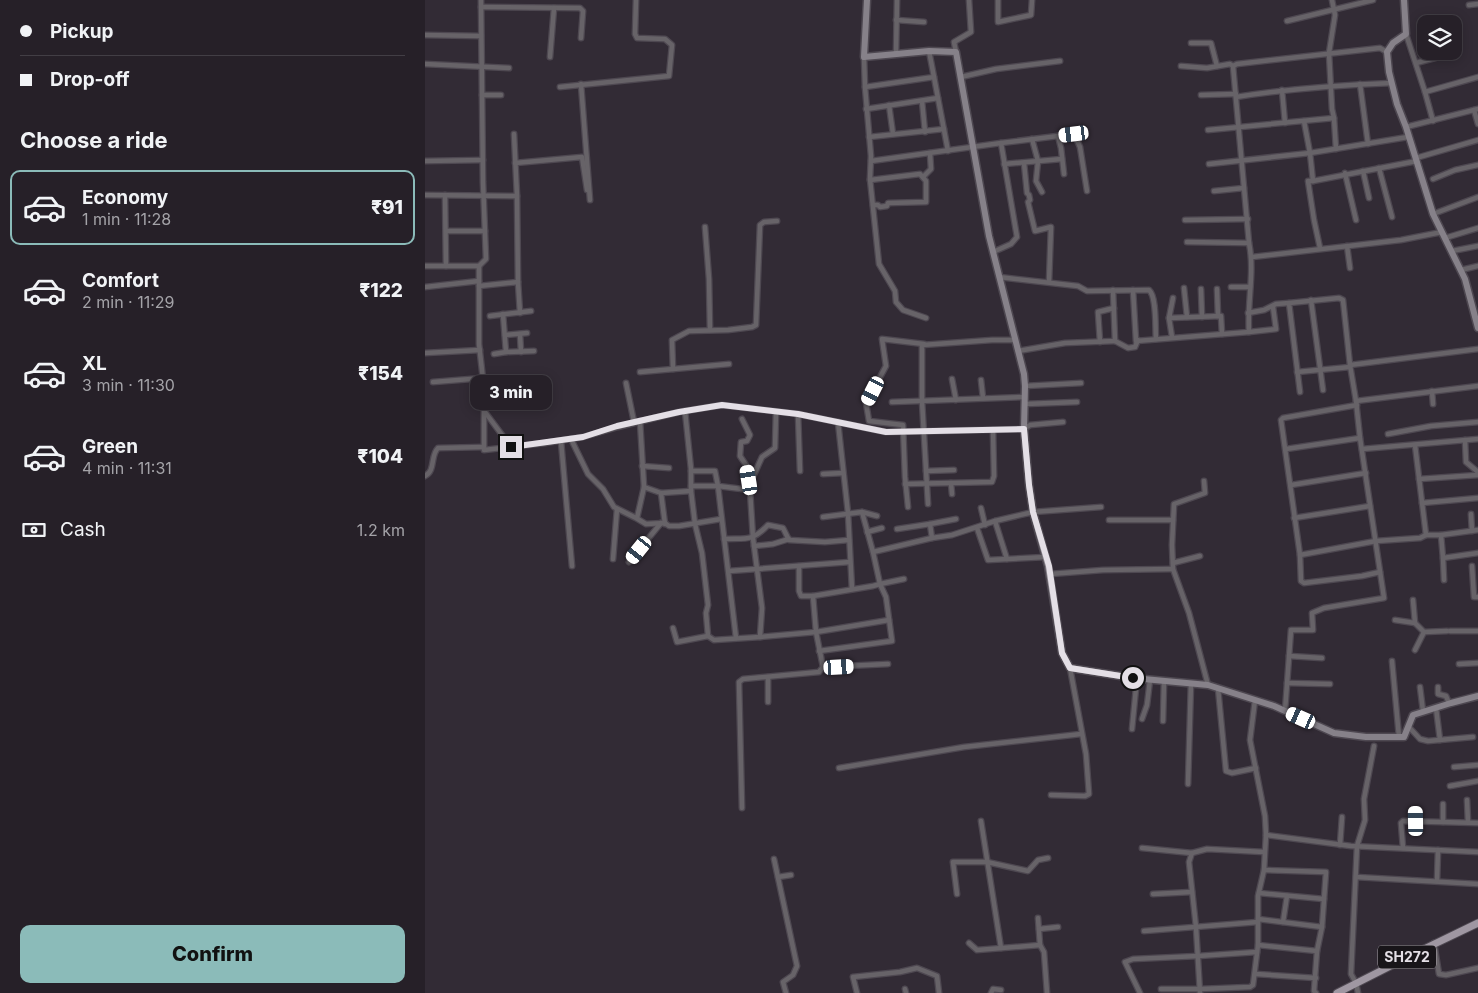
<!DOCTYPE html>
<html lang="en">
<head>
<meta charset="utf-8">
<style>
	:root { --surface:#262028; --page:#2e2830; --text:#f1f3f6; --muted:#a4a3a8; --line:#423e45; --accent:#8bbbb9 }
	body { margin:0; font-family:Inter,sans-serif; background:var(--page); color:var(--text); height:100vh; display:flex; flex-direction:column; font-size:19px; white-space:nowrap }
	* { box-sizing:border-box; margin:0 }
	p { font-size:16px; color:var(--muted) }
	.icon { flex:none; width:28px; height:28px; fill:none; stroke:currentColor; stroke-width:2; stroke-linecap:round; stroke-linejoin:round }
	.map { position:relative; flex:1; overflow:hidden }
	.details { display:flex; flex-direction:column; background:var(--surface); width:425px }
	.details>* { flex:none }
	.top-card { display:grid; align-content:center; height:110px; padding:0 20px; background:var(--surface) }
	.buttons { position:absolute; left:992px; top:15px; display:grid; gap:10px }
	.buttons a { display:grid; place-items:center; width:45px; height:45px; border-radius:10px; background:var(--surface); box-shadow:0 2px 12px #0003,0 0 0 1px var(--line); font-size:25px }
	.end { position:absolute; width:22px; height:22px; margin:-11px; border:6px solid #e4dfe6; background:#111; box-shadow:0 0 0 2px #111 }
	.from { border-radius:50% }
	.bubble { position:absolute; height:35px; border-radius:10px; background:var(--surface); box-shadow:0 2px 12px #0003,0 0 0 1px var(--line); font-size:16px; font-weight:800; line-height:35px; text-align:center }
	.car { position:absolute; width:15px; height:30px; margin:-15px -8px; border-radius:6px; box-shadow:0 0 4px 1px #0007; background:linear-gradient(#fff 24%,#345 0 40%,#fff 0 76%,#345 0 86%,#fff 0) }
	.top-card b { display:flex; align-items:center; gap:18px; height:48px; font-size:19px }
	.top-card b+b { border-top:1px solid var(--line) }
	.top-card i { width:12px; height:12px; background:var(--text) }
	ul { padding:0; list-style:none }
	li { display:flex; align-items:center; gap:15px; height:75px; margin:0 10px 8px; padding:0 10px; border:2px solid transparent; border-radius:10px }
	li div { flex:1 }
	li b { display:block; font-size:19px }
	li em { font-style:normal; font-weight:800 }
	li.active { border-color:var(--accent) }
	li>.icon { width:45px; height:45px; stroke-width:1.5 }
	h2 { padding:0 20px; font-size:22px; line-height:60px }
	.pay { display:flex; align-items:center; gap:12px; height:55px; padding:0 20px; font-size:19px }
	.pay p { margin-inline-start:auto }
	.button { display:flex; gap:10px; margin-top:auto; padding:10px 20px }
	.button a { flex:1; height:58px; border-radius:10px; background:var(--accent); color:#111; font-size:20px; font-weight:800; line-height:58px; text-align:center }
	main { display:flex; flex:1; min-height:0 }
	.map>svg:first-child { display:block }
</style>
</head>
<body>
<main>
<section class="details">
<div class="top-card">
<b><i class="from"></i>Pickup</b>
<b><i></i>Drop-off</b>
</div>
<h2>Choose a ride</h2>
<ul>
<li class="active"><svg class="icon" aria-label="car" viewBox="0 0 24 24"><path d="M5 17H2v-5l4-1 3-4h7l3 4 3 1v5h-3M9 17h6M6 11h13"/><circle cx="7" cy="17" r="2"/><circle cx="17" cy="17" r="2"/></svg><div><b>Economy</b><p>1 min · 11:28</p></div><em>₹91</em></li>
<li><svg class="icon" aria-label="car" viewBox="0 0 24 24"><path d="M5 17H2v-5l4-1 3-4h7l3 4 3 1v5h-3M9 17h6M6 11h13"/><circle cx="7" cy="17" r="2"/><circle cx="17" cy="17" r="2"/></svg><div><b>Comfort</b><p>2 min · 11:29</p></div><em>₹122</em></li>
<li><svg class="icon" aria-label="car" viewBox="0 0 24 24"><path d="M5 17H2v-5l4-1 3-4h7l3 4 3 1v5h-3M9 17h6M6 11h13"/><circle cx="7" cy="17" r="2"/><circle cx="17" cy="17" r="2"/></svg><div><b>XL</b><p>3 min · 11:30</p></div><em>₹154</em></li>
<li><svg class="icon" aria-label="car" viewBox="0 0 24 24"><path d="M5 17H2v-5l4-1 3-4h7l3 4 3 1v5h-3M9 17h6M6 11h13"/><circle cx="7" cy="17" r="2"/><circle cx="17" cy="17" r="2"/></svg><div><b>Green</b><p>4 min · 11:31</p></div><em>₹104</em></li>
</ul>
<div class="pay"><svg class="icon" aria-label="cash" viewBox="0 0 24 24"><path d="M3 7h18v10H3z"/><circle cx="12" cy="12" r="2"/></svg>Cash<p>1.2 km</p></div>
<div class="button"><a>Confirm</a></div>
</section>
<div class="map">
<svg width="1053" height="993" viewBox="0 0 1053 993">
	<rect width="100%" height="100%" fill="#322b35"/>
	<g fill="none" stroke-linecap="round" stroke-linejoin="round">
		<defs>
			<g id="street">
				<path d="M573,0V22L606,15L607,0"/>
				<path d="M907,0L910,15L904,53L907,109L909,118L911,149"/>
				<path d="M1044,5L1053,4"/>
				<path d="M56,7L155,8L158,11L156,38"/>
				<path d="M471,20L499,22"/>
				<path d="M862,21L948,0"/>
				<path d="M981,34L1000,92L1053,77"/>
				<path d="M0,35L56,36"/>
				<path d="M766,43H786L792,66"/>
				<path d="M531,52L529,42L546,32L544,0"/>
				<path d="M471,54L472,0"/>
				<path d="M125,57L129,8"/>
				<path d="M439,57L440,87L446,156L445,179L454,264L470,291L471,302L478,310L501,318"/>
				<path d="M991,63L1021,55"/>
				<path d="M0,64L84,68"/>
				<path d="M756,66L782,68L805,64L808,66L812,64L955,48L962,52"/>
				<path d="M509,77L523,151"/>
				<path d="M536,77L571,69L635,61"/>
				<path d="M156,84L165,200"/>
				<path d="M935,84L943,144"/>
				<path d="M135,87L244,76L247,45L240,39L212,38L210,34L211,0"/>
				<path d="M440,87L509,77L504,51"/>
				<path d="M857,90L860,123"/>
				<path d="M1000,92L1008,121"/>
				<path d="M57,95H76"/>
				<path d="M776,95L811,94"/>
				<path d="M811,97C863,89 914,85 967,83"/>
				<path d="M497,101L500,132"/>
				<path d="M464,105L468,134"/>
				<path d="M441,109L513,98"/>
				<path d="M1049,110L1053,124"/>
				<path d="M879,121L885,153L888,181H883L889,220L895,248"/>
				<path d="M981,127L1053,109"/>
				<path d="M783,130L909,118"/>
				<path d="M89,134L92,196L93,282L95,313"/>
				<path d="M633,136L636,148L639,174"/>
				<path d="M444,137L519,129"/>
				<path d="M607,139L613,161L611,181L617,192"/>
				<path d="M991,158L1053,140"/>
				<path d="M0,161L58,160"/>
				<path d="M446,161L576,143"/>
				<path d="M90,163L157,157L162,190"/>
				<path d="M599,163L602,193L604,195L605,200L603,202L610,231L626,227L624,282"/>
				<path d="M579,164L637,159"/>
				<path d="M784,164L885,153L983,137"/>
				<path d="M954,168L967,217"/>
				<path d="M938,171L944,198"/>
				<path d="M920,173L931,220"/>
				<path d="M498,177L506,169L505,153"/>
				<path d="M1008,179L1030,170L1053,165"/>
				<path d="M445,180L495,174L501,181V202L463,203L462,206L455,207L453,205H448"/>
				<path d="M888,181L992,161"/>
				<path d="M789,191L819,188"/>
				<path d="M0,195L92,196"/>
				<path d="M20,195L21,266"/>
				<path d="M1008,214L1053,197"/>
				<path d="M760,220L823,219"/>
				<path d="M280,227L284,279L285,330"/>
				<path d="M21,231H60"/>
				<path d="M1020,238L1053,228"/>
				<path d="M762,242L824,243"/>
				<path d="M922,246L925,268"/>
				<path d="M1027,251L1053,246"/>
				<path d="M568,252L586,244L592,237L576,143L649,134L655,147L662,191"/>
				<path d="M827,257L976,240L1017,232"/>
				<path d="M0,266H54L61,259L58,182L56,0"/>
				<path d="M54,266V344L59,388V450L120,443L158,437L193,427L254,412L297,405L373,414L461,432L599,429L605,425L638,422"/>
				<path d="M1036,270L1053,266"/>
				<path d="M574,277L653,286L662,291L724,290C732,297 730,327 731,339"/>
				<path d="M54,286L93,282"/>
				<path d="M0,287L54,281"/>
				<path d="M806,287H825"/>
				<path d="M759,288L762,317"/>
				<path d="M776,289L777,317"/>
				<path d="M792,289L793,316"/>
				<path d="M708,290L711,341L824,332C822,302 830,272 824,243L808,66"/>
				<path d="M748,298L744,318L796,316L797,334"/>
				<path d="M886,300L898,390"/>
				<path d="M823,313L839,310L851,304L864,303"/>
				<path d="M78,314L81,352"/>
				<path d="M65,316L106,311"/>
				<path d="M744,318L747,337"/>
				<path d="M824,332L851,329L848,307"/>
				<path d="M95,334L96,352"/>
				<path d="M80,335L102,333"/>
				<path d="M690,341L703,348L710,347L713,340"/>
				<path d="M675,342L673,312L689,308"/>
				<path d="M593,351L640,343L690,341L688,290"/>
				<path d="M0,353L55,350"/>
				<path d="M69,354L81,352L109,351"/>
				<path d="M248,369L247,340L264,331L303,330L327,327L331,325L335,225L339,222L352,221"/>
				<path d="M215,372L304,364"/>
				<path d="M872,372L925,367"/>
				<path d="M527,379L531,400"/>
				<path d="M556,380L558,398"/>
				<path d="M8,382L58,378"/>
				<path d="M201,383L209,422"/>
				<path d="M600,386L656,383"/>
				<path d="M1007,391L1008,404"/>
				<path d="M875,392L864,303L914,298L918,300L925,365"/>
				<path d="M931,401L1053,386"/>
				<path d="M467,402L600,397"/>
				<path d="M600,404L652,402"/>
				<path d="M932,405L858,418L856,420L875,555L876,581L879,583L937,576L955,572"/>
				<path d="M260,411L266,469V491L270,524L277,553L283,605L281,613L283,636L289,640L335,637L391,632L388,596L448,586L455,584L448,552L507,538L527,535L570,521L608,512L676,507"/>
				<path d="M60,412L86,447"/>
				<path d="M373,414L375,471"/>
				<path d="M317,419L325,435L322,441L316,442L315,456L321,465L325,490"/>
				<path d="M413,422L423,513L427,589"/>
				<path d="M963,434L1006,426L1053,422"/>
				<path d="M146,439L163,474L178,489L189,507L211,518L221,524L240,523L244,526H254L296,519"/>
				<path d="M1040,440L1041,462L1053,472"/>
				<path d="M136,441L147,566"/>
				<path d="M990,445L1001,535"/>
				<path d="M861,449L935,438"/>
				<path d="M937,449L1053,439"/>
				<path d="M217,466L244,468"/>
				<path d="M266,471H290L293,486L325,490L328,538L337,608L335,637"/>
				<path d="M501,471L529,470"/>
				<path d="M398,474L418,473"/>
				<path d="M0,476C11,470 5,456 13,448L59,447"/>
				<path d="M994,479L1053,475"/>
				<path d="M324,480L327,479L337,457L350,448L351,412"/>
				<path d="M779,481L780,493L749,504L747,545L748,569L764,613L783,685"/>
				<path d="M526,483L527,494"/>
				<path d="M480,484L567,482L569,476L568,430"/>
				<path d="M866,485L941,473"/>
				<path d="M266,486H293L311,638"/>
				<path d="M219,487L236,493L266,491"/>
				<path d="M236,493L240,524"/>
				<path d="M997,503L1053,498"/>
				<path d="M503,504L497,401V345L567,340H590"/>
				<path d="M483,507L480,477L478,425L444,421L441,403L461,366L457,339L499,344"/>
				<path d="M556,508L560,525"/>
				<path d="M437,512L452,516"/>
				<path d="M1046,514L1047,531"/>
				<path d="M398,517L437,512L448,552"/>
				<path d="M212,518L219,487L215,421"/>
				<path d="M869,518L945,506"/>
				<path d="M684,520H748"/>
				<path d="M570,521L582,559"/>
				<path d="M552,528L563,560L621,557"/>
				<path d="M472,529L505,524"/>
				<path d="M442,532L457,528"/>
				<path d="M1016,535L1018,558"/>
				<path d="M507,538L505,524L531,519"/>
				<path d="M299,539C321,538 327,542 343,525L358,528L364,540L400,542L424,540"/>
				<path d="M329,546L348,544L364,539"/>
				<path d="M875,555L951,541L995,538L1001,535H1016L1053,530"/>
				<path d="M188,559L192,509"/>
				<path d="M204,562L236,523"/>
				<path d="M748,563L775,556"/>
				<path d="M374,566V591L376,596H388"/>
				<path d="M1047,566L1049,597H1053"/>
				<path d="M304,571L425,562"/>
				<path d="M625,574L678,570L748,569"/>
				<path d="M1019,580L1018,558L1053,553"/>
				<path d="M988,600L990,623L999,632L1022,631"/>
				<path d="M970,620L990,623"/>
				<path d="M248,628L252,642L283,636"/>
				<path d="M1025,631H1053"/>
				<path d="M990,650L999,632"/>
				<path d="M394,651L467,641L461,597L455,584L479,579"/>
				<path d="M864,656L897,658"/>
				<path d="M967,661L974,737"/>
				<path d="M1034,664L1053,663"/>
				<path d="M398,667L463,664"/>
				<path d="M343,677V702"/>
				<path d="M862,683L905,684"/>
				<path d="M995,687L998,711"/>
				<path d="M1013,687V694L1021,696L1024,703"/>
				<path d="M793,688L801,771L807,773L831,768"/>
				<path d="M1011,708L1015,740"/>
				<path d="M860,711L866,630H888L887,613L899,608L959,598L935,438L931,401L925,365L1053,349"/>
				<path d="M717,719L722,705L725,680"/>
				<path d="M738,721L739,681"/>
				<path d="M983,726L995,739L1003,741L1048,737"/>
				<path d="M707,729L712,678"/>
				<path d="M1029,767L1053,765"/>
				<path d="M414,768L539,747L656,734"/>
				<path d="M763,784L766,683"/>
				<path d="M1025,786L1053,781"/>
				<path d="M626,795L660,796L664,794L661,754L645,668"/>
				<path d="M1042,800L1043,822"/>
				<path d="M317,808L314,682L318,679L394,672L398,667L391,632L464,620"/>
				<path d="M991,811V821"/>
				<path d="M556,821L576,948"/>
				<path d="M1018,822V804"/>
				<path d="M841,835L926,846L1053,852"/>
				<path d="M915,845L917,817"/>
				<path d="M717,848L767,853"/>
				<path d="M978,848L976,823L978,821L1053,823"/>
				<path d="M349,859L372,966L368,975L358,982L361,993"/>
				<path d="M839,870L901,872L897,927L892,951L889,991L891,993"/>
				<path d="M353,877L366,875"/>
				<path d="M931,877L1053,884"/>
				<path d="M1012,881L1013,850"/>
				<path d="M834,893L899,899"/>
				<path d="M532,894L528,862H562L603,871L613,860L623,858"/>
				<path d="M728,894L767,892"/>
				<path d="M613,918L615,945"/>
				<path d="M833,919L897,927"/>
				<path d="M858,922L862,896"/>
				<path d="M614,929L633,927"/>
				<path d="M719,931L833,922"/>
				<path d="M544,943L552,950L615,945L619,952L622,993"/>
				<path d="M1009,943L1014,974L1021,975L1053,968"/>
				<path d="M833,945L892,951"/>
				<path d="M831,974L891,978"/>
				<path d="M480,989L481,993"/>
				<path d="M736,989H775L825,987L828,985L833,945V896L839,870L841,835L840,816L825,740L830,700"/>
				<path d="M432,993L428,977L475,972L492,968L512,976L514,993"/>
				<path d="M566,993L568,989L576,990"/>
				<path d="M715,993L700,962L708,959L773,956L832,952"/>
				<path d="M775,993L771,927L764,862L767,853L782,849L839,852"/>
				<path d="M933,993L931,983L926,974L932,846L940,820L939,799L949,746"/>
			</g>
			<g id="secondary">
				<path d="M442,0L439,57L504,51L531,52L564,236L599,374L600,386L599,429L604,485L608,512L623,566L637,653L645,668L708,678L783,685L849,706L909,733L941,737H979L988,715L1026,703L1053,696"/>
				<path d="M979,0L981,34L968,43L962,52L964,72L972,104L981,127L1008,214L1040,279L1053,328"/>
			</g>
			<path id="primary" d="M912,993L999,949L1053,923"/>
		</defs>
		<!-- street casing -->
		<use href="#street" stroke="#4e4851" stroke-width="7"/>
		<!-- secondary casing -->
		<use href="#secondary" stroke="#4e4851" stroke-width="9"/>
		<!-- primary casing -->
		<use href="#primary" stroke="#4e4851" stroke-width="9"/>
		<!-- street -->
		<use href="#street" stroke="#676368" stroke-width="4.5"/>
		<!-- secondary -->
		<use href="#secondary" stroke="#868189" stroke-width="6"/>
		<!-- primary -->
		<use href="#primary" stroke="#9f97a2" stroke-width="7"/>
	</g>
	<g fill="none" stroke-linecap="round" stroke-linejoin="round">
		<!-- route -->
		<path stroke="#e4dfe6" stroke-width="6" d="M86,447L158,437L192,426L254,412L297,405L373,414L461,432L599,429L604,485L608,512L624,566L637,653L645,668L708,678"/>
	</g>
	<g text-anchor="middle" stroke-width="4" stroke-linejoin="round" paint-order="stroke">
		<!-- shield labels -->
		<rect fill="#181519" stroke="#a7a2a8" stroke-width="1" x="953" y="945.5" width="58" height="23" rx="4"/>
		<g font-size="14" font-weight="bold" fill="#e4dfe6">
			<text x="982" y="962">SH272</text>
		</g>
	</g>
</svg>
<div class="buttons">
<a><svg class="icon" aria-label="layers" viewBox="0 0 24 24"><path d="M12 4l9 5-9 5-9-5zM3 14l9 5 9-5"/></svg></a>
</div>
<i class="end from" style="left:708px;top:678px"></i>
<i class="end" style="left:86px;top:447px"></i>
<div class="bubble" style="left:45px;top:375px;width:82px">3 min</div>
<i class="car" style="left:649px;top:134px;rotate:263deg"></i>
<i class="car" style="left:448px;top:391px;rotate:207deg"></i>
<i class="car" style="left:324px;top:480px;rotate:351deg"></i>
<i class="car" style="left:214px;top:550px;rotate:219deg"></i>
<i class="car" style="left:414px;top:667px;rotate:87deg"></i>
<i class="car" style="left:876px;top:718px;rotate:294deg"></i>
<i class="car" style="left:991px;top:821px;rotate:359deg"></i>
</div>
</main>
</body>
</html>
